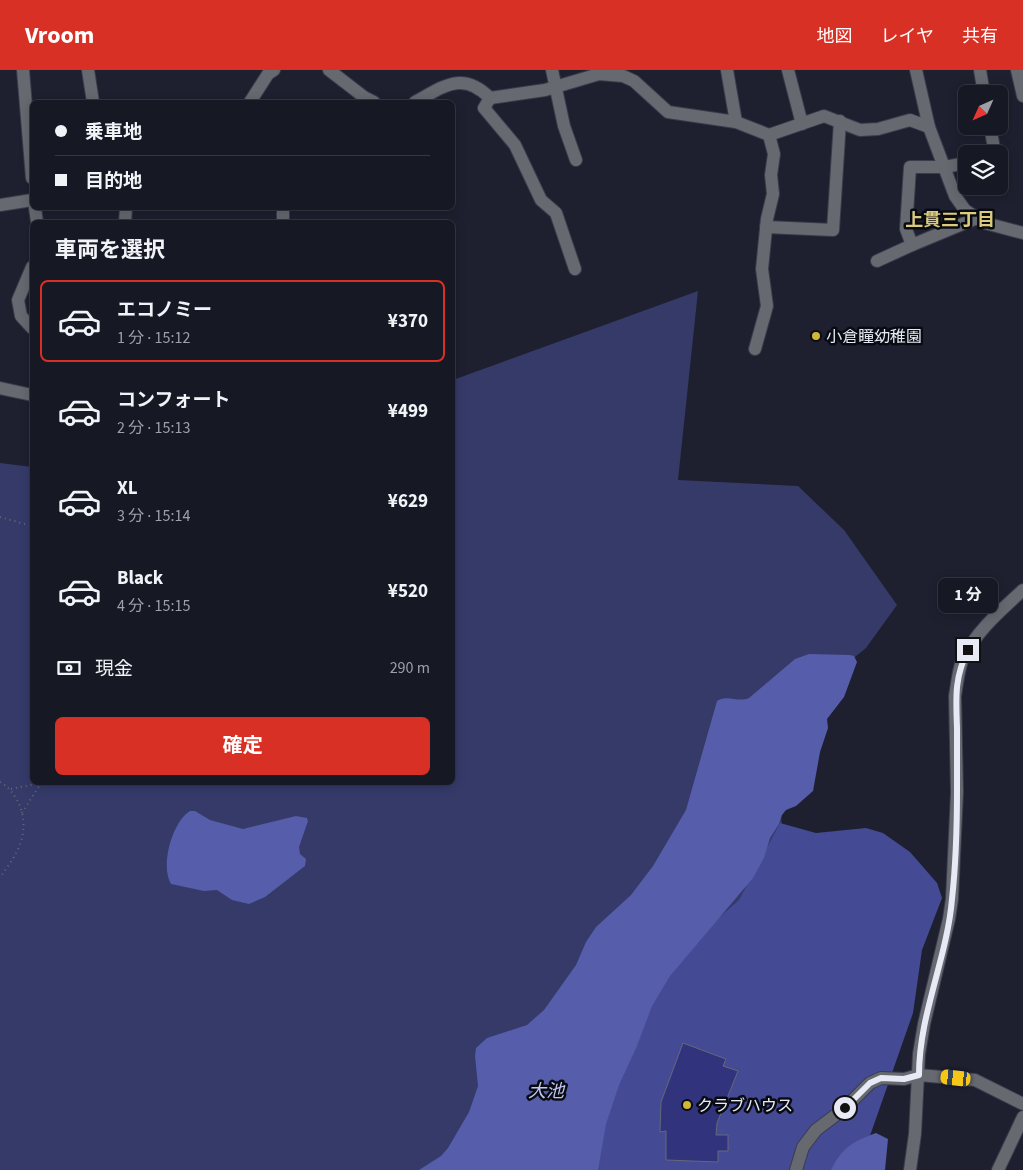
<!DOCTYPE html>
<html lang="ja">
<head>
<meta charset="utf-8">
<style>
	:root { --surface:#161824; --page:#1f212c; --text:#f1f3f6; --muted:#9ea0a6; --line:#353741; --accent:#d93025 }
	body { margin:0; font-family:"Source Sans 3","Noto Sans JP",sans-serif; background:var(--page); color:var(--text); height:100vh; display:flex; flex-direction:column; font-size:19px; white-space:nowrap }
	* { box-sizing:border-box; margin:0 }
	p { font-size:16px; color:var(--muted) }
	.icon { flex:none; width:28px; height:28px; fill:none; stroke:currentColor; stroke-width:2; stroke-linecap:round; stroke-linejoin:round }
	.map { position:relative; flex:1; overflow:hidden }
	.sheet { position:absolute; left:30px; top:150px; width:425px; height:565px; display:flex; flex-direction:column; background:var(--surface); border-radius:8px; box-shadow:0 2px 12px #0003,0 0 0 1px var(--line) }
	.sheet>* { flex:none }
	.guide { position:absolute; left:30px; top:30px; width:425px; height:110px; border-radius:8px; box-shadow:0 2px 12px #0003,0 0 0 1px var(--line); display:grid; align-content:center; height:110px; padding:0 25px; background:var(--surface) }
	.needle { width:32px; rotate:225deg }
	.buttons { position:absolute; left:958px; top:15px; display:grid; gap:10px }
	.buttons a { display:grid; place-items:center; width:50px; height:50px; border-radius:8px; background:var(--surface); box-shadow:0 2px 12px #0003,0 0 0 1px var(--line); font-size:25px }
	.end { position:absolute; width:22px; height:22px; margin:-11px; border:6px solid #e7e9f5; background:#111; box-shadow:0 0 0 2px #111 }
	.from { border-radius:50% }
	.bubble { position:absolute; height:35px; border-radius:8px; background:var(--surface); box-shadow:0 2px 12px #0003,0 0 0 1px var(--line); font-size:16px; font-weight:700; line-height:35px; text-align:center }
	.car { position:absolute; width:15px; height:30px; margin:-15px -8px; border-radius:6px; box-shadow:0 0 4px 1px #0007; background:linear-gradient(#f5c518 24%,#345 0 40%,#f5c518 0 76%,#345 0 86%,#f5c518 0) }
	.guide b { display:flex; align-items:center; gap:18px; height:48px; font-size:19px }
	.guide b+b { border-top:1px solid var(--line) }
	.guide i { width:12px; height:12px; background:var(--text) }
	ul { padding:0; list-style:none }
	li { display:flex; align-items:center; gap:15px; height:82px; margin:0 10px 8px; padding:0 15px; border:2px solid transparent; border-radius:8px }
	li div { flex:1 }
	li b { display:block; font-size:19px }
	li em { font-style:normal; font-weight:700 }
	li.on { border-color:var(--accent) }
	li>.icon { width:45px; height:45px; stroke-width:1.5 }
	h2 { padding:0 25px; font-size:22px; line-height:60px }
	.pay { display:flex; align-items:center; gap:12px; height:55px; padding:0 25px; font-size:19px }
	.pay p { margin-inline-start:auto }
	.cta { display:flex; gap:10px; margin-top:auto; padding:10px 25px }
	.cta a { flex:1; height:58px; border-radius:8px; background:var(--accent); color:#fff; font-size:20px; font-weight:700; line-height:58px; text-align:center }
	header { display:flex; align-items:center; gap:30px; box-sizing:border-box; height:70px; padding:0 25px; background:var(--accent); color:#fff }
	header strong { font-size:24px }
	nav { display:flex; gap:28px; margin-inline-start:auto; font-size:18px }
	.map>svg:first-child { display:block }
</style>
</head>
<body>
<header>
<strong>Vroom</strong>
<nav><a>地図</a><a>レイヤ</a><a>共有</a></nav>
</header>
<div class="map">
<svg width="1023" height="1100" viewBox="0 0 1023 1100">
	<rect width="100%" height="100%" fill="#1e2030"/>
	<!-- green -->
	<path fill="#353a69" d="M698,221L678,410L798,416L844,460L897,535L866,578L808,625L779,733L797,859L800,1100H0V393L32,397V712H452L453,310Z"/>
	<!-- forest -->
	<path fill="#444a94" d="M780,753L816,763L866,758L883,763L910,782L937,813L942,828L922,880L913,943L858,1100H587L590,1063L660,908L705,860L739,830Z"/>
	<!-- water -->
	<g fill="#565daa">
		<path d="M809,584L850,585L854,586L857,592L844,627L827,649L828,658L820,682L813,721L796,736L786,740L782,745L779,754L770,768L764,788L753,808L670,906L652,936L637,976L619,1015L606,1054L598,1100H419L441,1086L448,1078L469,1042L478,1016L475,986L476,978L487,968L527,955L544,940L576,895L586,872L596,857L631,825L653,796L686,740L717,631C727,624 738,633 749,628L795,589Z"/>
		<path d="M190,741H195L210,750L243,759L296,746L307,748L308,751L299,777L300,784L306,789L305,796L265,827L249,834L232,830L217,820L204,821L171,814C160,796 172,752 190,741Z"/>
		<path d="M876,1063L888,1069L885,1100H831C842,1077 854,1071 876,1063Z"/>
	</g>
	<!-- building -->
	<path fill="#31347c" stroke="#64687b" d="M683,973L726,989L723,996L738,1001L717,1053L716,1065H728V1081H718V1092L666,1090V1061L660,1062L661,1032Z"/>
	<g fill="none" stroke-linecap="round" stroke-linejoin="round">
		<defs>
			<g id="minor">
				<path d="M23,0L32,108"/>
				<path d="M88,0L93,32"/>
				<path d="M329,0L364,27L374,32"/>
				<path d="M552,0L564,56L576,90"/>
				<path d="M727,0L736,52"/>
				<path d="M788,0L802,54"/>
				<path d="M916,0L929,57L955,126L965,140L985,153L1023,163"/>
				<path d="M980,0L984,24"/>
				<path d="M1017,0L1023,26"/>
				<path d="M490,28L484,38L515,75L541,130L556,143L575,199"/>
				<path d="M250,32L268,4L274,0"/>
				<path d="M415,32C443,17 462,0 490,28L545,20L599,4L623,6L634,11L668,42L736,52L769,65L824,46L860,60L878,59L910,50L929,57"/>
				<path d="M990,56L995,84"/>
				<path d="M966,93L945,97H910L906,159L912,175L977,148"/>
				<path d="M0,135L32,130"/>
				<path d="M283,138V152"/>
				<path d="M125,152L126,138"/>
				<path d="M766,157L833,160L840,51"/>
				<path d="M877,191L912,175"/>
				<path d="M755,279L767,236L762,199L767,149L773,124L771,105L774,84L769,65"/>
				<path d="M796,1100L803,1077L816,1060L845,1038L870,1013L881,1008L904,1009L919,1005L975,1010L1023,1034"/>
				<path d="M998,1100L1023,1047"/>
			</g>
			<g id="tertiary">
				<path d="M35,138L37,152"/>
				<path d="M32,197L18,230L21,246L32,258"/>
				<path d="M0,318L32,325"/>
				<path d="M910,1100L915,1064L919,984L924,954L949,849L952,829L957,722L955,626C957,615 958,602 962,591C974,563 1001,540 1023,520"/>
			</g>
		</defs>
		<!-- minor casing -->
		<use href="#minor" stroke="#3a3c4c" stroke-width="14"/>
		<!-- tertiary casing -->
		<use href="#tertiary" stroke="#3a3c4c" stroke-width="14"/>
		<!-- path -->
		<g stroke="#656775" stroke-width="2" stroke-dasharray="1 4" stroke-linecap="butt">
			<path d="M0,447L32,456"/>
			<path d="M0,712C20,724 29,751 20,774C16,786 7,797 0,808"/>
			<path d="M11,719L41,713"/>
			<path d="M22,743L41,713"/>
		</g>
		<!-- minor -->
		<use href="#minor" stroke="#676971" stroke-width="12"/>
		<!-- tertiary -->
		<use href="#tertiary" stroke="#676971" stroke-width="12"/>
	</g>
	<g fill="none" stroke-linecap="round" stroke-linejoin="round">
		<!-- route -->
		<path stroke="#e7e9f5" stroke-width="6" d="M845,1038L870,1013L881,1008L904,1009L919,1005C919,944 947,889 952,829C956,793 957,755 957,719C957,699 957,678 957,658C956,629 954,608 968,580"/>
	</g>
	<!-- markers -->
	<g fill="#d1b736" stroke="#090b12" stroke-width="2">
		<circle cx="816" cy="266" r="5"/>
		<circle cx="687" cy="1035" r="5"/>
	</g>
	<g text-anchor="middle" stroke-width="5" stroke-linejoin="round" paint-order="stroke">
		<!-- poi labels -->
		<g font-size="16" fill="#e7e9f5" stroke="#090b12" text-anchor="start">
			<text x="826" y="272">小倉瞳幼稚園</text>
			<text x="697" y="1041">クラブハウス</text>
		</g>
		<!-- neighbourhood labels -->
		<g font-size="18" font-weight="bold" fill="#dccb7d" stroke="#090b12">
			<text x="950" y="156">上貫三丁目</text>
		</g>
		<!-- water labels -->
		<g font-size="18" font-style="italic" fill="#bfc7f1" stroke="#090b12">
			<text x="546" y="1027">大池</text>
		</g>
	</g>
</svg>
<div class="buttons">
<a><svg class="needle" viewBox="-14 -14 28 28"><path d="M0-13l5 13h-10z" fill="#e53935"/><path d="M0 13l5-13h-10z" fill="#9ea0a6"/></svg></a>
<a><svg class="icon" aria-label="layers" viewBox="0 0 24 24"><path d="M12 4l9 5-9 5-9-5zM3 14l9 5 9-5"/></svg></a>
</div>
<i class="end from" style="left:845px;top:1038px"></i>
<i class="end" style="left:968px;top:580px"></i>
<div class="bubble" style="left:938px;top:508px;width:60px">1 分</div>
<i class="car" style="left:956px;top:1008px;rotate:276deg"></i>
<div class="guide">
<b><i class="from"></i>乗車地</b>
<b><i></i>目的地</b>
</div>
<section class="sheet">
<h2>車両を選択</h2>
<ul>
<li class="on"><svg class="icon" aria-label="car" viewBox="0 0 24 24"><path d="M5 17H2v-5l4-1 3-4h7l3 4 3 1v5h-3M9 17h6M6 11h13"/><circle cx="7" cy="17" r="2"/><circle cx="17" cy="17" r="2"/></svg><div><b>エコノミー</b><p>1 分 · 15:12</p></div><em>¥370</em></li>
<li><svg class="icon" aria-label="car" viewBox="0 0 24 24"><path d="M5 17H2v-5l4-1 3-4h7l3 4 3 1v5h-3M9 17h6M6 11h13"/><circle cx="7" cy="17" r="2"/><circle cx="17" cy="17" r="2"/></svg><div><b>コンフォート</b><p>2 分 · 15:13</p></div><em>¥499</em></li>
<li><svg class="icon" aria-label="car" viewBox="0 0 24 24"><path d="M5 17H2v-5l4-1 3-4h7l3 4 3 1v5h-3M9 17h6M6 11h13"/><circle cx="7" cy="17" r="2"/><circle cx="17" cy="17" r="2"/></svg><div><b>XL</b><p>3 分 · 15:14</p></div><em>¥629</em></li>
<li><svg class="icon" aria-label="car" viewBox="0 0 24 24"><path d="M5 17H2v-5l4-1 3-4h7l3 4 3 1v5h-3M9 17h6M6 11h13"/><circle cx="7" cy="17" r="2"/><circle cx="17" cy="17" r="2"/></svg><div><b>Black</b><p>4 分 · 15:15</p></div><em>¥520</em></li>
</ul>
<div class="pay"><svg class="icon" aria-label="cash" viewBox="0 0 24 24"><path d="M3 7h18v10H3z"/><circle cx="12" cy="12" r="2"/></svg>現金<p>290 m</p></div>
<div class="cta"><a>確定</a></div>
</section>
</div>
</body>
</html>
